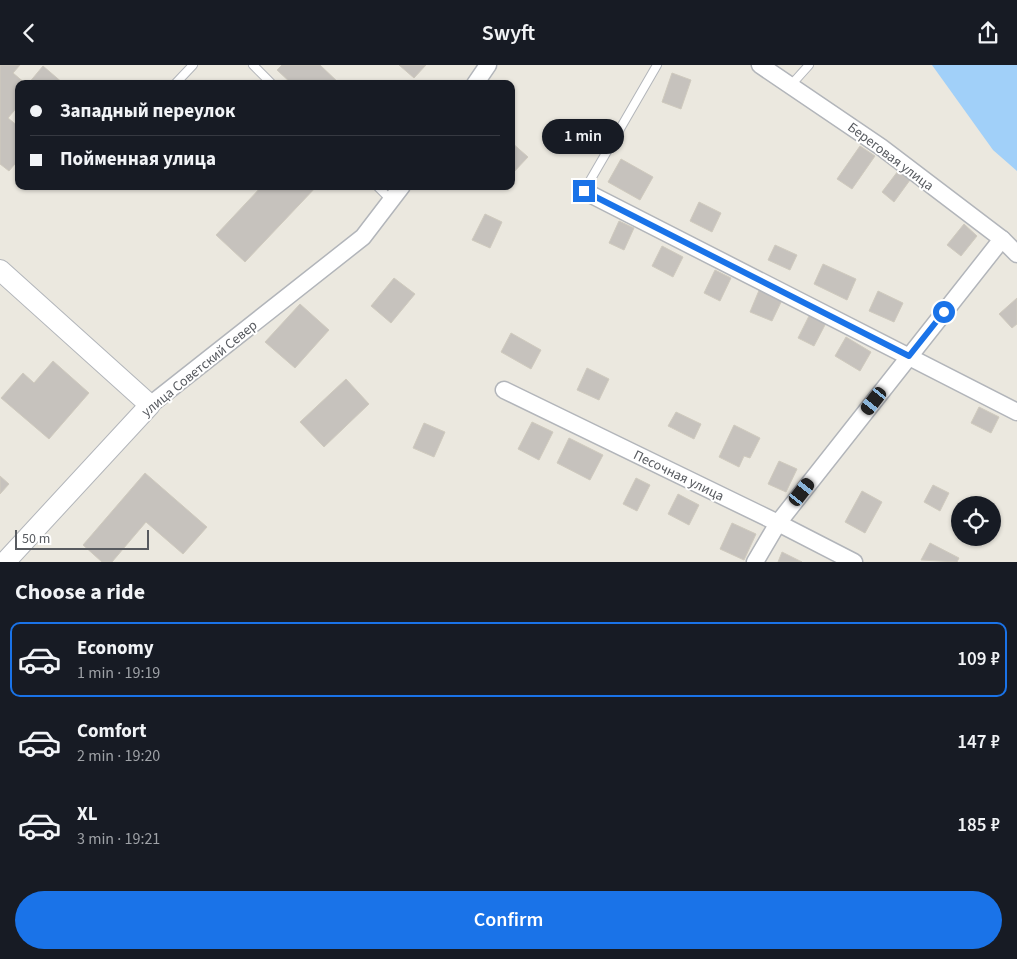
<!DOCTYPE html>
<html lang="en">
<head>
<meta charset="utf-8">
<style>
	:root { --surface:#171b24; --page:#20242c; --text:#f1f3f6; --muted:#9ea1a6; --line:#363941; --accent:#1a73e8 }
	body { margin:0; font-family:"Source Sans 3",sans-serif; background:var(--page); color:var(--text); height:100vh; display:flex; flex-direction:column; font-size:19px; white-space:nowrap }
	* { box-sizing:border-box; margin:0 }
	p { font-size:16px; color:var(--muted) }
	.icon { flex:none; width:28px; height:28px; fill:none; stroke:currentColor; stroke-width:2; stroke-linecap:round; stroke-linejoin:round }
	.map { position:relative; height:497px; overflow:hidden }
	.side { display:flex; flex-direction:column; background:var(--surface); flex:1 }
	.side>* { flex:none }
	.banner { position:absolute; left:15px; top:15px; width:500px; height:110px; border-radius:10px; box-shadow:0 1px 4px #0004; display:grid; align-content:center; height:110px; padding:0 15px; background:var(--surface) }
	.controls { position:absolute; left:951px; top:431px; display:grid; gap:10px }
	.controls a { display:grid; place-items:center; width:50px; height:50px; border-radius:50%; background:var(--surface); box-shadow:0 1px 4px #0004; font-size:25px }
	.scale { position:absolute; left:15px; bottom:12px; width:134px; box-sizing:border-box; padding-left:5px; border:2px solid #585b60; border-top:0; font-size:14px; line-height:18px; white-space:nowrap; color:#585b60; -webkit-text-stroke:4px #fff; paint-order:stroke }
	.end { position:absolute; width:22px; height:22px; margin:-11px; border:6px solid #1a73e8; background:#fff; box-shadow:0 0 0 2px #fff }
	.from { border-radius:50% }
	.bubble { position:absolute; height:35px; border-radius:18px; background:var(--surface); box-shadow:0 1px 4px #0004; font-size:16px; font-weight:600; line-height:35px; text-align:center }
	.car { position:absolute; width:15px; height:30px; margin:-15px -8px; border-radius:6px; box-shadow:0 0 4px 1px #0007; background:linear-gradient(#222 24%,#8ab4d8 0 40%,#222 0 76%,#8ab4d8 0 86%,#222 0) }
	.banner b { display:flex; align-items:center; gap:18px; height:48px; font-size:19px }
	.banner b+b { border-top:1px solid var(--line) }
	.banner i { width:12px; height:12px; background:var(--text) }
	ul { padding:0; list-style:none }
	li { display:flex; align-items:center; gap:15px; height:75px; margin:0 10px 8px; padding:0 5px; border:2px solid transparent; border-radius:10px }
	li div { flex:1 }
	li b { display:block; font-size:19px }
	li em { font-style:normal; font-weight:600 }
	li.active { border-color:var(--accent) }
	li>.icon { width:45px; height:45px; stroke-width:1.5 }
	h2 { padding:0 15px; font-size:22px; line-height:60px }
	.button { display:flex; gap:10px; margin-top:auto; padding:10px 15px }
	.button a { flex:1; height:58px; border-radius:30px; background:var(--accent); color:#fff; font-size:20px; font-weight:600; line-height:58px; text-align:center }
	header { display:flex; justify-content:space-between; align-items:center; height:65px; padding:0 15px; background:var(--surface); font-size:22px; font-weight:600 }
	.map>svg:first-child { display:block }
</style>
</head>
<body>
<header><svg class="icon" aria-label="back" viewBox="0 0 24 24"><path d="M15 5l-7 7 7 7"/></svg>Swyft<svg class="icon" aria-label="share" viewBox="0 0 24 24"><path d="M12 15V3M7 8l5-5 5 5M5 13v7h14v-7"/></svg></header>
<div class="map">
<svg width="1017" height="497" viewBox="0 0 1017 497">
	<rect width="100%" height="100%" fill="#ebe8df"/>
	<!-- water -->
	<path fill="#a1d0f9" d="M932,0H1017V106L993,85Z"/>
	<!-- building -->
	<g fill="#c6c2bd" stroke="#cfcabe">
		<path d="M0,0H20L13,8L26,19H19V40L8,53L19,62V94L9,106L0,99Z"/>
		<path d="M282,0H320L340,19H292L277,5Z"/>
		<path d="M399,0H426L414,13Z"/>
		<path d="M43,1L64,19H28Z"/>
		<path d="M672,8L691,15L681,44L662,37Z"/>
		<path d="M511,77L528,92L511,110Z"/>
		<path d="M860,81L875,91L852,124L837,114Z"/>
		<path d="M621,94L653,112L640,135L608,117Z"/>
		<path d="M898,106L910,115L894,137L882,127Z"/>
		<path d="M262,121H317L245,197L216,170Z"/>
		<path d="M699,137L721,148L712,167L690,156Z"/>
		<path d="M485,149L502,157L490,183L472,175Z"/>
		<path d="M619,156L634,163L624,185L609,178Z"/>
		<path d="M964,159L977,171L961,191L947,180Z"/>
		<path d="M775,180L797,190L790,205L768,195Z"/>
		<path d="M662,181L683,192L673,212L652,201Z"/>
		<path d="M823,199L856,214L847,235L814,219Z"/>
		<path d="M715,205L731,213L720,236L704,228Z"/>
		<path d="M394,213L415,229L391,258L371,241Z"/>
		<path d="M760,223L783,233L772,256L750,247Z"/>
		<path d="M878,226L903,238L894,257L869,246Z"/>
		<path d="M1017,233V259L1012,263L999,249Z"/>
		<path d="M300,239L329,265L295,303L265,277Z"/>
		<path d="M810,249L826,258L814,281L798,273Z"/>
		<path d="M511,268L541,285L531,304L501,287Z"/>
		<path d="M846,272L871,287L860,306L835,291Z"/>
		<path d="M53,296L89,328L49,374L1,333L23,308L34,318Z"/>
		<path d="M587,303L609,314L599,335L577,325Z"/>
		<path d="M346,314L369,339L324,382L300,357Z"/>
		<path d="M979,342L999,352L991,368L971,358Z"/>
		<path d="M676,347L701,359L694,374L668,361Z"/>
		<path d="M532,357L553,367L539,395L518,384Z"/>
		<path d="M424,358L445,367L434,392L413,383Z"/>
		<path d="M734,360L760,373L750,393L744,391L739,402L719,392Z"/>
		<path d="M569,373L603,390L590,415L557,398Z"/>
		<path d="M779,396L797,404L786,427L768,419Z"/>
		<path d="M145,408L207,462L183,489L146,457L112,497H102L83,480Z"/>
		<path d="M0,411L9,419L0,429Z"/>
		<path d="M636,413L650,420L637,446L623,439Z"/>
		<path d="M933,420L949,428L940,446L924,437Z"/>
		<path d="M862,426L882,437L865,468L845,457Z"/>
		<path d="M678,429L699,440L689,460L668,449Z"/>
		<path d="M732,458L756,469L744,495L720,484Z"/>
		<path d="M930,478L959,493L957,497L921,495Z"/>
		<path d="M782,487L802,497H778Z"/>
	</g>
	<g fill="none" stroke-linecap="round" stroke-linejoin="round">
		<defs>
			<g id="service">
				<path d="M253,0L272,19"/>
				<path d="M175,19L193,0"/>
				<path d="M791,20L809,0"/>
				<path d="M377,121L392,136"/>
				<path d="M584,126L657,0"/>
			</g>
			<g id="minor">
				<path d="M760,0L881,82L1002,174L1017,189"/>
				<path d="M475,19L488,0"/>
				<path d="M584,126L1017,347"/>
				<path d="M504,325L778,458L854,497"/>
				<path d="M150,340L363,172L402,121"/>
				<path d="M755,497L778,458L1002,174"/>
			</g>
			<path id="tertiary" d="M0,205L150,340L5,497"/>
		</defs>
		<!-- service casing -->
		<use href="#service" stroke="#b2b5ba" stroke-width="10"/>
		<!-- minor casing -->
		<use href="#minor" stroke="#b2b5ba" stroke-width="19"/>
		<!-- tertiary casing -->
		<use href="#tertiary" stroke="#b2b5ba" stroke-width="22"/>
		<!-- service -->
		<use href="#service" stroke="#fff" stroke-width="8"/>
		<!-- minor -->
		<use href="#minor" stroke="#fff" stroke-width="16"/>
		<!-- tertiary -->
		<use href="#tertiary" stroke="#fff" stroke-width="20"/>
	</g>
	<g fill="none" stroke-linecap="round" stroke-linejoin="round">
		<!-- route -->
		<path stroke="#1a73e8" stroke-width="6" d="M584,126L909,291L944,247"/>
	</g>
	<g text-anchor="middle" stroke-width="4" stroke-linejoin="round" paint-order="stroke">
		<!-- street labels -->
		<g font-size="14" fill="#585b60" stroke="#fff">
			<text transform="translate(891 91) rotate(37)" y="5">Береговая улица</text>
			<text transform="translate(199 303) rotate(-39)" y="5">улица Советский Север</text>
			<text transform="translate(679 410) rotate(26)" y="5">Песочная улица</text>
		</g>
	</g>
</svg>
<div class="controls">
<a><svg class="icon" aria-label="locate" viewBox="0 0 24 24"><circle cx="12" cy="12" r="6"/><path d="M12 2v4M12 18v4M2 12h4M18 12h4"/></svg></a>
</div>
<div class="scale">50 m</div>
<i class="end from" style="left:944px;top:247px"></i>
<i class="end" style="left:584px;top:126px"></i>
<div class="bubble" style="left:542px;top:54px;width:82px">1 min</div>
<i class="car" style="left:874px;top:336px;rotate:218deg"></i>
<i class="car" style="left:802px;top:427px;rotate:38deg"></i>
<div class="banner">
<b><i class="from"></i>Западный переулок</b>
<b><i></i>Пойменная улица</b>
</div>
</div>
<section class="side">
<h2>Choose a ride</h2>
<ul>
<li class="active"><svg class="icon" aria-label="car" viewBox="0 0 24 24"><path d="M5 17H2v-5l4-1 3-4h7l3 4 3 1v5h-3M9 17h6M6 11h13"/><circle cx="7" cy="17" r="2"/><circle cx="17" cy="17" r="2"/></svg><div><b>Economy</b><p>1 min · 19:19</p></div><em>109 ₽</em></li>
<li><svg class="icon" aria-label="car" viewBox="0 0 24 24"><path d="M5 17H2v-5l4-1 3-4h7l3 4 3 1v5h-3M9 17h6M6 11h13"/><circle cx="7" cy="17" r="2"/><circle cx="17" cy="17" r="2"/></svg><div><b>Comfort</b><p>2 min · 19:20</p></div><em>147 ₽</em></li>
<li><svg class="icon" aria-label="car" viewBox="0 0 24 24"><path d="M5 17H2v-5l4-1 3-4h7l3 4 3 1v5h-3M9 17h6M6 11h13"/><circle cx="7" cy="17" r="2"/><circle cx="17" cy="17" r="2"/></svg><div><b>XL</b><p>3 min · 19:21</p></div><em>185 ₽</em></li>
</ul>
<div class="button"><a>Confirm</a></div>
</section>
</body>
</html>
